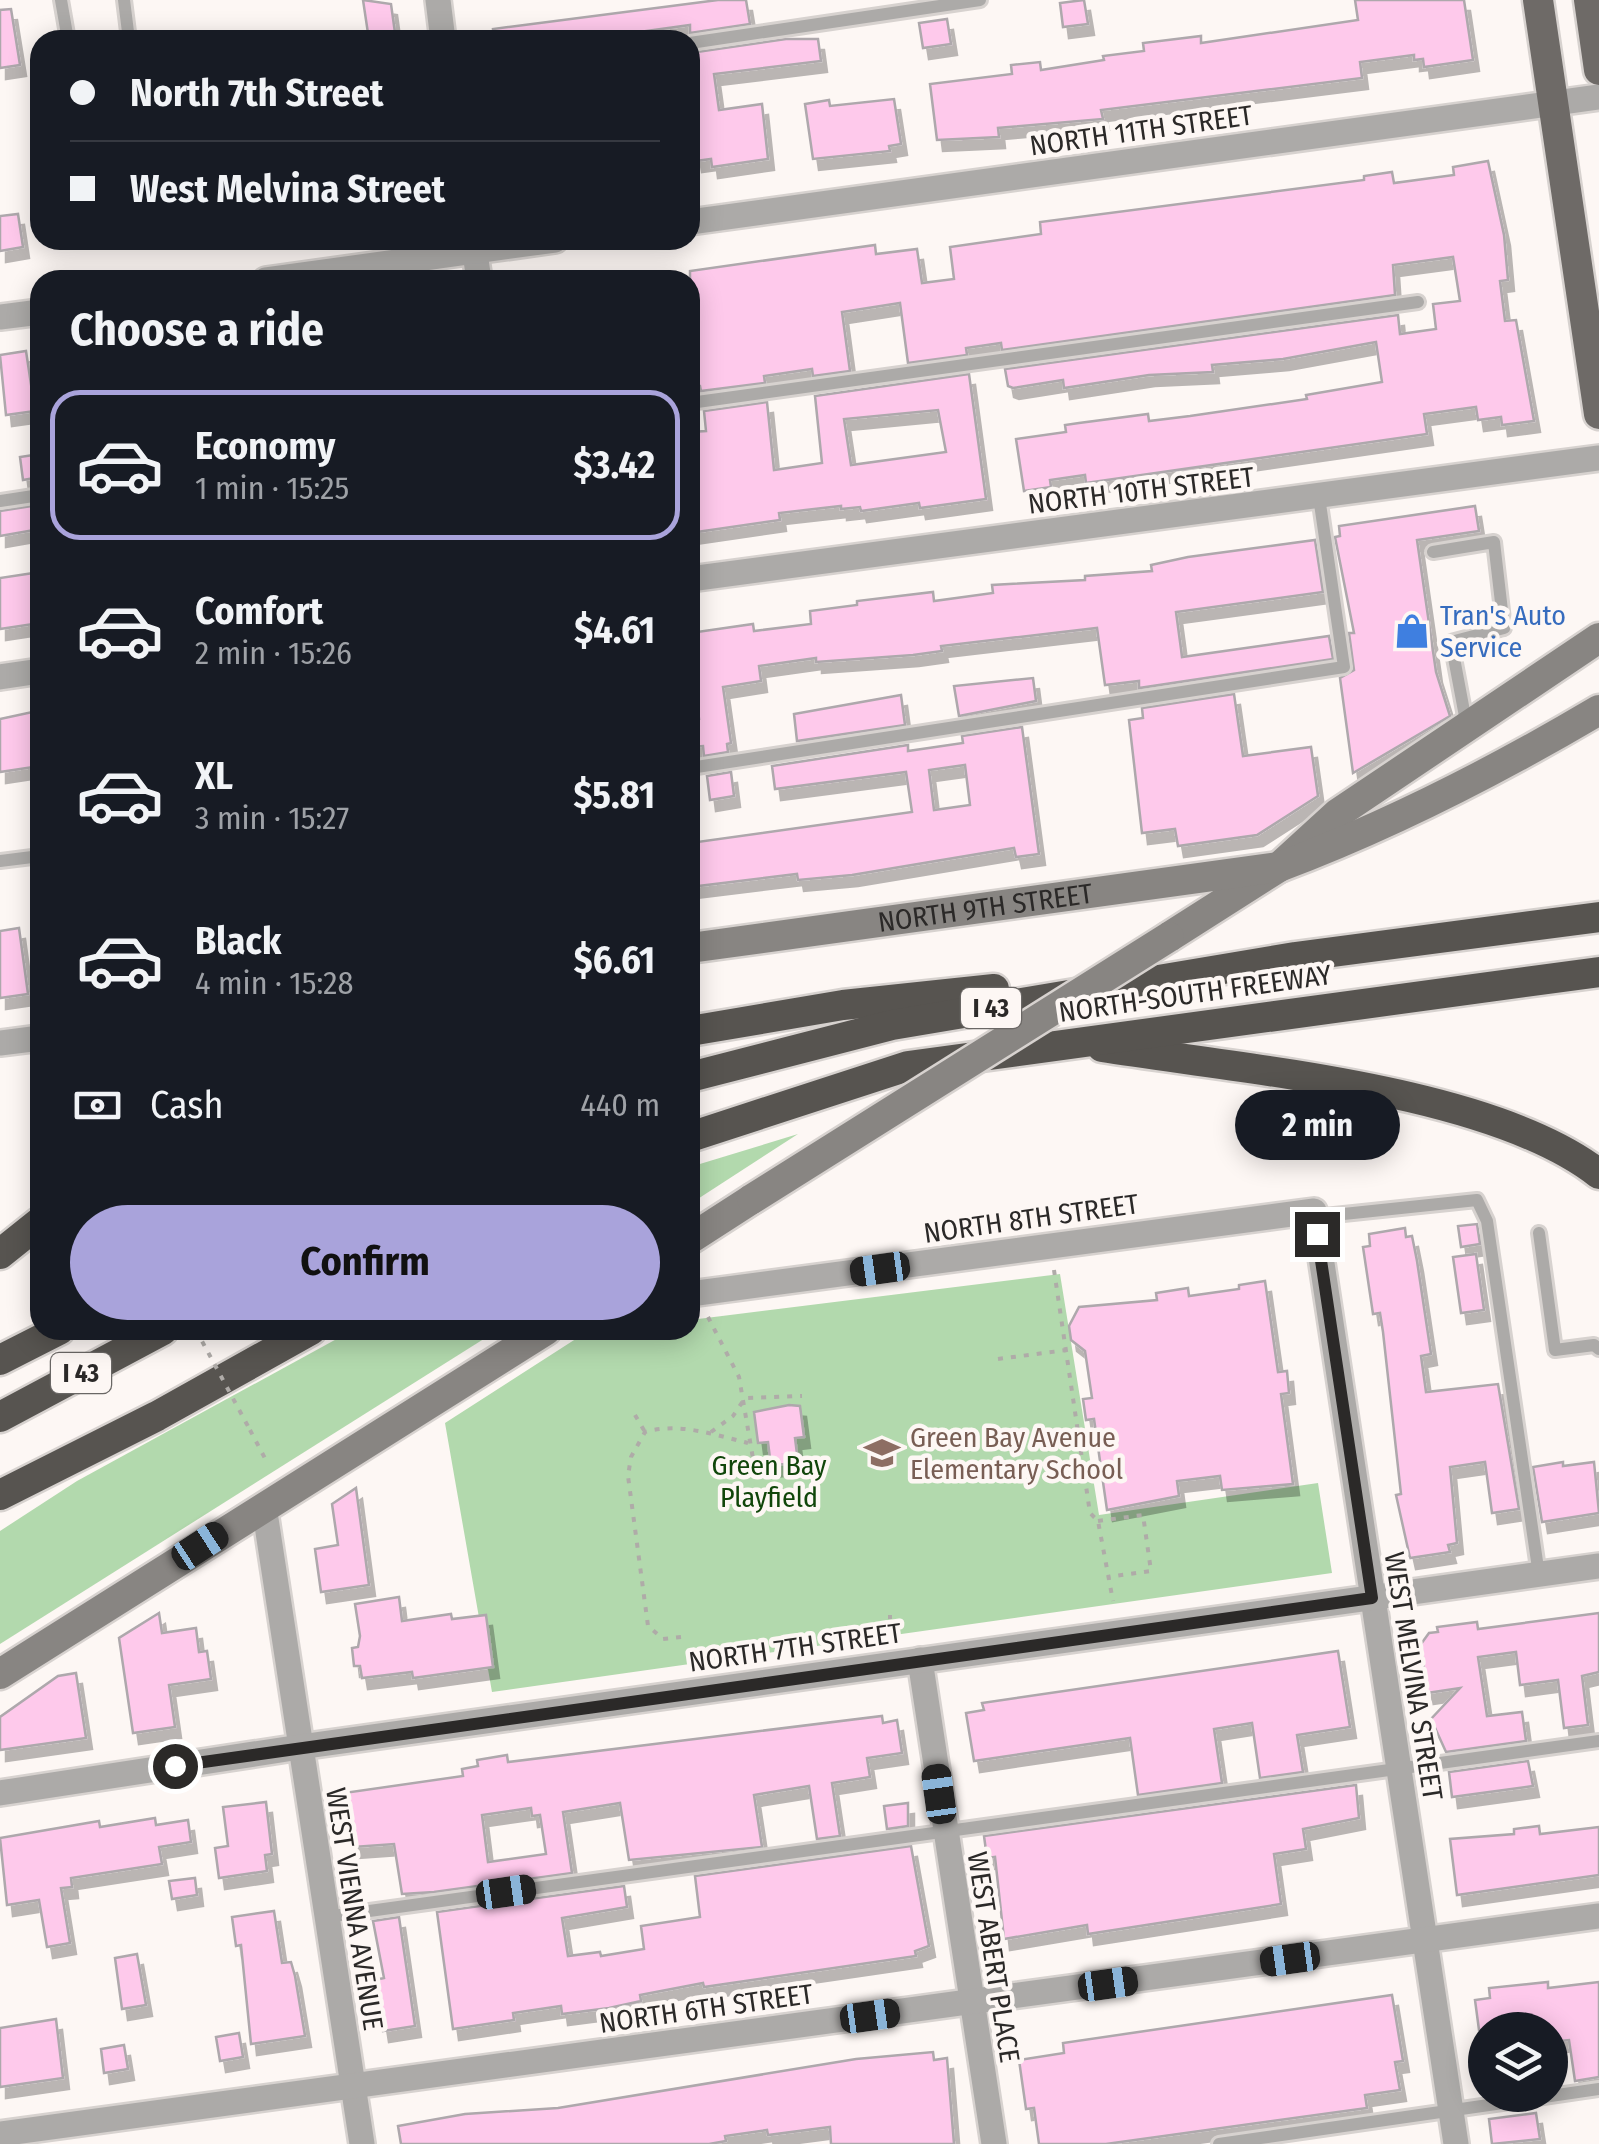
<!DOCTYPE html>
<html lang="en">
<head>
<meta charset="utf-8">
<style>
	:root { --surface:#171b24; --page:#20242c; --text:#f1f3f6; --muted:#9ea1a6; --line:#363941; --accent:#a9a3db }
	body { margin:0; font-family:"Fira Sans Condensed",sans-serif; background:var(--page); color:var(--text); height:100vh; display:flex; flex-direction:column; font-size:38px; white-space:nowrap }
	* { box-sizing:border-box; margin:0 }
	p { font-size:32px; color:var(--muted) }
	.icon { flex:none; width:55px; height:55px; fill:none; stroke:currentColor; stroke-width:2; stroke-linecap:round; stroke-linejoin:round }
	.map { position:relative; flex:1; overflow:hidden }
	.drawer { position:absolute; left:30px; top:270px; width:670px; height:1070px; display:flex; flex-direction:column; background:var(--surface); border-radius:30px; box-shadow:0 5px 25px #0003 }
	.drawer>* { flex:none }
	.guide { position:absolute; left:30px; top:30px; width:670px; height:220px; border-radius:30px; box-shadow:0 5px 25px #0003; display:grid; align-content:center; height:220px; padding:0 40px; background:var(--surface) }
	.tools { position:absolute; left:1468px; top:2012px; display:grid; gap:20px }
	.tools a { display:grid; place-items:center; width:100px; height:100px; border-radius:50%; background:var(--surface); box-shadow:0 5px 25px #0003; font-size:50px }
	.end { position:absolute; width:45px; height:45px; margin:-22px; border:12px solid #2b2928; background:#fff; box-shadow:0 0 0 5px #fff }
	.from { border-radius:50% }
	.bubble { position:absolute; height:70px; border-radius:35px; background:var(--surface); box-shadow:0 5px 25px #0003; font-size:32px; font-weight:700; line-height:70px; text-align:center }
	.car { position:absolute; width:30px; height:60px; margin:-30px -15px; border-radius:12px; box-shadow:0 0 8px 2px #0007; background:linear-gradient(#222 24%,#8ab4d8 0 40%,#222 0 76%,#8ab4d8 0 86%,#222 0) }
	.guide b { display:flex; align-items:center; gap:35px; height:95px; font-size:38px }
	.guide b+b { border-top:2px solid var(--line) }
	.guide i { width:25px; height:25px; background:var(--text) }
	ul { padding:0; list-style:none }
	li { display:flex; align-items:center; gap:30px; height:150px; margin:0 20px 15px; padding:0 20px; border:5px solid transparent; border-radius:30px }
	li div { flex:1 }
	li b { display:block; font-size:38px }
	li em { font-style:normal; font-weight:700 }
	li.on { border-color:var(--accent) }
	li>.icon { width:90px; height:90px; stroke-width:1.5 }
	h2 { padding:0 40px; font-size:45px; line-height:120px }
	.pay { display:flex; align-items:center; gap:25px; height:110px; padding:0 40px; font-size:38px }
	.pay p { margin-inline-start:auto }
	.cta { display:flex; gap:20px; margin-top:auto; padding:20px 40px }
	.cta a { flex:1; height:115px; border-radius:60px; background:var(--accent); color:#111; font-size:40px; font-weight:700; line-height:115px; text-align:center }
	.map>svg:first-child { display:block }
</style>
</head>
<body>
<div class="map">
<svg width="1599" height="2144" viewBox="0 0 1599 2144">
	<defs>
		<filter id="shadow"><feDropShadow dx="6" dy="11" stdDeviation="0" flood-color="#0004"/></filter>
	</defs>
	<rect width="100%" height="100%" fill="#fdf7f4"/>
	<!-- green -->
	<g fill="#b2d9ad">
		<path d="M798,1134L690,1204V1167Z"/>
		<path d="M1060,1274L1099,1515L1318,1483L1332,1573L492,1692L445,1423L585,1333L690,1330V1320Z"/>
		<path d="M353,1330H498L0,1644V1531L77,1481Z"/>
	</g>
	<!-- building -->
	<g fill="#fec9eb" stroke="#aea8ac" stroke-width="2.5" fill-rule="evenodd" filter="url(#shadow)">
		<path d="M363,0L391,4L396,40H369Z"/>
		<path d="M718,0H746L750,24L690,33V25L582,40H494L493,29Z"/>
		<path d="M1084,0L1088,24L1063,27L1060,3Z"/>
		<path d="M1355,0H1464L1473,60L1424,67L1423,59L1414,60V55L1360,62L1362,78L1101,110L1103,119L998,128L999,137L937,140L930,84L1012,74L1011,65L1040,62L1041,70L1104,60L1103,56L1144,51L1143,43L1201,36V43L1358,20Z"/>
		<path d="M11,9L20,65L0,68V10Z"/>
		<path d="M947,19L951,44L923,48L919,23Z"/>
		<path d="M786,39H818L821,61L714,74L719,110L762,104L768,159L712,167L711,159L696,161L690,121V53Z"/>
		<path d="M894,99L901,144L889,146L890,151L813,159L805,104L829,100L830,106Z"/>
		<path d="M1488,161L1504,235L1508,280L1500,281L1505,321L1516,320L1534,421L1502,425L1501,417L1478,420L1476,407L1424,414L1427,434L1086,483L1085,475L1050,480L1051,487L1024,491L1016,439L1066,432L1065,425L1079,423L1148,414L1149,421L1190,416L1307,399L1306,395L1382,382L1376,342L1283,359L1212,365L1213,372L1149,375L1064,388L1063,380L1013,388L1008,386L1005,369L1398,315L1400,334L1436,329L1433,304L1460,301L1453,257L1393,265L1395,295L1002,350L1001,343L966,348L967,355L908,363L900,303L842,312L850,371L813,376L812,369L764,376L765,383L701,391L700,386L690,387V271L875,245L876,254L917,249L922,283L954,279L950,247L1041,234L1040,222L1364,180V176L1392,172L1394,183L1454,175L1453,167Z"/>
		<path d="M18,214L23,247L0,251V216Z"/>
		<path d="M26,351L35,411L6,415L0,355Z"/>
		<path d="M969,374L986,499L920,508L919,503L861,511L860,507L841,509V506L779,513L780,520L690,533V432L706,431L704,411L767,402L774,470L822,463L815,396ZM938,410L946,452L851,465L844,419Z"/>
		<path d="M40,454V477L23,480L20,457Z"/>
		<path d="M38,505L40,529L0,536V511Z"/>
		<path d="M1475,506L1479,531L1417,540L1436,672L1450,716L1353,773L1340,678L1354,670L1349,633H1354L1335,537L1340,536L1339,526Z"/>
		<path d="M1315,540L1323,592L1176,612L1181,649L1182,657L1329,636L1333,659L1139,688V681L1105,685L1097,628L941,646L942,651L913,655L816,662V658L759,666L761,681L723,687L731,743L727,744L728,752L704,756L703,746L690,747V720L699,719L690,633L753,624L754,631L811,624L810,611L857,605V601L933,592L934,601L993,593L992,585L1085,580V576L1152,571L1151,565L1188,557Z"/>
		<path d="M40,572V623L0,629V578Z"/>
		<path d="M1033,678L1036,701L959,716L954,686Z"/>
		<path d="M1234,694L1243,756L1311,747L1318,796L1257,835L1178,846L1175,829L1142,833L1129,720L1143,718L1142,708Z"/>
		<path d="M901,695L905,725L797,741L794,714Z"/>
		<path d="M37,711L40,766L0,772V719Z"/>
		<path d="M1022,727L1039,854L1016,857L1014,848L852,875L798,880L797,874L690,887V843L912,812L906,772L775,789L772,766L908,745V751L963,743L962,736ZM965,765L970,805L934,810L929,770Z"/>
		<path d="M731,772L734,796L710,800L707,776Z"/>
		<path d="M19,928L28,994L0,998V931Z"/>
		<path d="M1477,1224L1480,1244L1461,1247L1458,1226Z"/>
		<path d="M1405,1228L1406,1237L1412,1236L1417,1261L1431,1354L1421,1356L1426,1392L1498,1384L1519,1509L1492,1513L1485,1462L1450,1467L1457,1543L1448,1545L1450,1552L1410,1558L1396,1495L1401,1494L1383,1332L1380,1313L1373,1314L1363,1247L1370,1246L1369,1234Z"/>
		<path d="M1476,1254L1484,1310L1461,1313L1453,1257Z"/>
		<path d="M1265,1281L1278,1372L1287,1371L1289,1393L1281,1394L1293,1484L1222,1490L1220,1476L1177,1481L1179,1496L1107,1510L1094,1419L1086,1420L1083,1399L1092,1398L1085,1351L1071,1340L1069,1326L1079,1307L1157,1300L1156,1293L1188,1288L1189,1296L1239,1289V1285Z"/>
		<path d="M789,1405L800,1406L804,1437L795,1438L798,1462L771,1466L768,1442L758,1443L754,1412Z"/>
		<path d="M1563,1462V1466L1594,1462L1599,1513L1542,1522L1533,1467Z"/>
		<path d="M356,1488L369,1585L321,1592L315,1549L338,1545L332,1504Z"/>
		<path d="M399,1597L402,1621L451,1614L452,1619L486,1615L493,1667L413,1678L412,1672L362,1678L360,1666H354L352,1648L358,1647L360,1636L355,1604Z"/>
		<path d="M159,1613L162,1633L196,1628L199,1652L207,1651L211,1679L169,1685L175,1727L133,1733L119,1638Z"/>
		<path d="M1599,1613V1672L1582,1676L1588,1725L1564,1728L1558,1680L1520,1685L1516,1652L1478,1657L1487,1716L1522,1712L1526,1741L1446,1752L1431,1719L1460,1688L1427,1693L1421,1644L1429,1633L1438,1632L1437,1627L1477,1622L1478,1629Z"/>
		<path d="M1338,1651L1350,1727L1297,1735L1303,1772L1260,1778L1252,1723L1214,1729L1222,1783L1138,1795L1130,1738L974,1761L966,1713L984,1710L982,1703Z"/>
		<path d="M76,1673L86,1738L0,1750V1717L58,1676Z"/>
		<path d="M882,1716L883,1723L897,1720L902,1753L867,1758L870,1777L832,1783L840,1836L817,1839L809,1786L754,1795L762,1847L629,1860L620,1803L563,1812L572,1873L434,1892L402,1894L394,1844L353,1847L344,1793L463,1776L462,1769L478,1766L477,1760L507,1755L508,1762ZM531,1808L532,1816L540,1815L546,1854L488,1862L482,1815Z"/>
		<path d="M1528,1761L1533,1786L1452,1797L1449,1772Z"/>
		<path d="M1356,1785L1359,1818L1303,1829L1306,1849L1274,1854L1281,1904L1088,1934L1087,1925L1004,1939L995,1857L987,1858L984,1836Z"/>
		<path d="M266,1802L272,1854L265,1855L267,1871L219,1878L215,1848L228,1846L223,1807Z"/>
		<path d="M908,1803V1826L887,1829L884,1806Z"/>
		<path d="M155,1818L156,1825L188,1820L191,1842L159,1847L162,1864L71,1878L72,1887L61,1888L70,1943L47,1947L39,1900L7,1905L0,1838L99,1821L100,1827Z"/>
		<path d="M1539,1826L1540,1834L1599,1827V1875L1457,1895L1450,1839L1514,1834V1829Z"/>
		<path d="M911,1846L929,1946L915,1951L916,1956L704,1987L703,1983L640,1995L641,2001L609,2008L562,2014L561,2006L513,2013L514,2020L453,2029L437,1912L624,1886L627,1907L562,1918L568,1956L600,1952L601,1956L644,1949L641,1926L700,1917L695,1876Z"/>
		<path d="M195,1878L197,1895L172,1899L169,1881Z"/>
		<path d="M274,1911L282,1963L291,1962L295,1976L305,2036L251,2044L241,1945L236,1946L232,1917Z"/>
		<path d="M399,1917L415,2026L383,2031L375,1980L384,1978L373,1921Z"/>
		<path d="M137,1954L146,2005L122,2009L115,1958Z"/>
		<path d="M1548,1982V1988L1599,1982V2077L1575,2081L1569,2040L1550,2042V2030H1479L1475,2000L1490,1998L1489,1988Z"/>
		<path d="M1392,1995L1403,2061L1395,2062L1400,2090L1365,2095L1367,2108L1106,2144H1039L1034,2108L1026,2109L1019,2060L1064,2053L1063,2043Z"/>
		<path d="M56,2019L63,2078L0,2087V2028Z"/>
		<path d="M239,2033L243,2057L220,2061L216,2037Z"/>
		<path d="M124,2045L128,2069L104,2073L101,2049Z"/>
		<path d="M933,2052L934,2060L947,2058L954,2144H831L830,2127L768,2135L767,2130L725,2136L726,2141L709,2144H401L398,2126L465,2114L558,2108L856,2059Z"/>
		<path d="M1536,2113L1540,2139L1492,2144L1489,2119Z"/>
	</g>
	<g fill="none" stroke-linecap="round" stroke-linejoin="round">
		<defs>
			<g id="lane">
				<path d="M61,0L68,40"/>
				<path d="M124,0L129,40"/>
				<path d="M690,43L980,0"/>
				<path d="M690,403L1418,302"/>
				<path d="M0,501L40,495"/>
				<path d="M1433,552L1494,542L1504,628L1451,642L1467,727"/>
				<path d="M690,768L1344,667L1319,497"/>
				<path d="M0,861L40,856"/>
				<path d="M1315,1217L1477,1200L1487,1221L1539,1575"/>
				<path d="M1539,1233L1555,1350L1594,1345L1599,1349"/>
				<path d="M326,1917L1599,1741"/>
				<path d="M1219,2144L1599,2089"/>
			</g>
			<g id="street">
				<path d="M438,0L443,40"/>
				<path d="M690,222L1599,97"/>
				<path d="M473,240L479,280"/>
				<path d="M266,280L555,240"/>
				<path d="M0,317L40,312"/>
				<path d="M690,579L1599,458"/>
				<path d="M0,677L40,671"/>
				<path d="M0,1043L40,1038"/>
				<path d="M690,1294L1314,1211L1456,2144"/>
				<path d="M264,1506L362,2144"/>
				<path d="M920,1660L994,2144"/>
				<path d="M0,1793L300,1747L1599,1566"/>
				<path d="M0,2134L1599,1916"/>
			</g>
			<g id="secondary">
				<path d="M1169,937L1279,867L1337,814L1599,638"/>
				<path id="s1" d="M690,948L1279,867C1391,825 1496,771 1599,710"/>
				<path d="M690,1239L752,1199"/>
				<path d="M0,1674L546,1330"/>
			</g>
			<g id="primary">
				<path d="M1538,0L1599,414"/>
				<path d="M1589,0L1599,70"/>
			</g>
			<g id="highway">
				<path d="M690,1031L843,1005L994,989"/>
				<path d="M1102,1047C1239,1069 1491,1089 1599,1174"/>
				<path d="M690,1077L892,1025L1295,957L1599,917"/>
				<path d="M690,1137L908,1066L1599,972"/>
				<path d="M0,1254L40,1222"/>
				<path d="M0,1360L59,1330"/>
				<path d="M0,1417L163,1330"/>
				<path d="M0,1495L157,1416L311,1330"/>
			</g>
		</defs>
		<!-- lane casing -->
		<use href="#lane" stroke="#d7d2cf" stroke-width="18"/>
		<!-- street casing -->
		<use href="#street" stroke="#d7d2cf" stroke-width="30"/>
		<!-- secondary casing -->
		<use href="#secondary" stroke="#d7d2cf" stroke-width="35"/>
		<!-- primary casing -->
		<use href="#primary" stroke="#d7d2cf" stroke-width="35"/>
		<!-- highway casing -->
		<use href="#highway" stroke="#d7d2cf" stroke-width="35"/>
		<!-- path -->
		<g stroke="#afaba8" stroke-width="4" stroke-dasharray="5 8" stroke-linecap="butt">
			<path d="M1054,1270L1090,1513L1098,1521L1113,1601"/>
			<path d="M708,1317L739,1377L755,1470L812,1464"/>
			<path d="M998,1359L1067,1350"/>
			<path d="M635,1415L645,1432"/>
			<path d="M250,1430L268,1464"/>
			<path d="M711,1432L733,1416L745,1398L802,1396"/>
			<path d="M1098,1521L1143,1515L1151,1571L1107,1577"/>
			<path d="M890,1632V1615"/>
			<path d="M681,1637L663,1639L648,1626L628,1476L631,1457L645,1432C680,1422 715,1435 748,1443"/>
		</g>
		<!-- lane -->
		<use href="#lane" stroke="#acaaa8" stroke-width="12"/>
		<!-- street -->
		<use href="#street" stroke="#acaaa8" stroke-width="25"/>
		<!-- secondary -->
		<use href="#secondary" stroke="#888582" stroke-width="30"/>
		<!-- primary -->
		<use href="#primary" stroke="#6e6a67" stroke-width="30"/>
		<!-- highway -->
		<use href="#highway" stroke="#575450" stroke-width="30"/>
		<defs>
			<path id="secondary-bridge" d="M752,1199L1169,937"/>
		</defs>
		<!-- secondary-bridge casing -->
		<use href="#secondary-bridge" stroke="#d7d2cf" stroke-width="35" stroke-linecap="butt"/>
		<!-- path-bridge -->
		<path stroke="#afaba8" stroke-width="4" stroke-dasharray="5 8" stroke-linecap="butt" d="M196,1330L250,1430"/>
		<!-- secondary-bridge -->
		<use href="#secondary-bridge" stroke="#888582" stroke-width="30"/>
	</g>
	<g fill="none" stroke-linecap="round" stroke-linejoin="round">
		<!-- route -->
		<path stroke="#2b2928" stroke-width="12" d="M175,1766L1372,1598L1317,1234"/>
	</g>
	<!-- icons -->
	<defs>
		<symbol id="shop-bare" viewBox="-9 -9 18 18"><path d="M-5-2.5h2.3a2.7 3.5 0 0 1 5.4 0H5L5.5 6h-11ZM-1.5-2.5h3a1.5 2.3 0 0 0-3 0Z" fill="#3f7fe0" stroke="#fdf7f4" stroke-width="2.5" paint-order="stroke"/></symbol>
		<symbol id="school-bare" viewBox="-9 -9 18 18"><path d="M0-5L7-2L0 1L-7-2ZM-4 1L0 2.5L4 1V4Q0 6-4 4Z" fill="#8d6e63" stroke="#fdf7f4" stroke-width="2.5" paint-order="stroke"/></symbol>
	</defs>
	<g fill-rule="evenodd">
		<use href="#shop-bare" x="1387" y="606" width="50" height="50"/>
		<use href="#school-bare" x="857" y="1428" width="50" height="50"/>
	</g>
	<g text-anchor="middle" stroke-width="9" stroke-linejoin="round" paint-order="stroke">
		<!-- shield labels -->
		<g fill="#fdf7f4" stroke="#6a6765" stroke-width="2.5">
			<rect x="961" y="988" width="60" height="40" rx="8"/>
			<rect x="51" y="1353" width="60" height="40" rx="8"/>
		</g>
		<g font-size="25" font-weight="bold" fill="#2b2928">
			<text x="991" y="1017">I 43</text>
			<text x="81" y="1382">I 43</text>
		</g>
		<!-- street labels -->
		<g font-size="28" fill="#2b2928" stroke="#fdf7f4">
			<text transform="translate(1141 130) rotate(-8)" y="10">NORTH 11TH STREET</text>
			<text transform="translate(1141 490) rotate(-7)" y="10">NORTH 10TH STREET</text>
			<text dy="10" stroke="none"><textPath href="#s1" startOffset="298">NORTH 9TH STREET</textPath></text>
			<text transform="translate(1195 993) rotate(-8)" y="10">NORTH-SOUTH FREEWAY</text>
			<text transform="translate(1031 1218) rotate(-8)" y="10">NORTH 8TH STREET</text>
			<text transform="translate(795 1647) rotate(-8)" y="10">NORTH 7TH STREET</text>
			<text transform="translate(1414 1676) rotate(81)" y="10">WEST MELVINA STREET</text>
			<text transform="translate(355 1909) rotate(81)" y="10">WEST VIENNA AVENUE</text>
			<text transform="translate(994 1957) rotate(81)" y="10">WEST ABERT PLACE</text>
			<text transform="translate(706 2008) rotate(-8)" y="10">NORTH 6TH STREET</text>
		</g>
		<!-- shop labels -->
		<g font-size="28" fill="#366cbe" stroke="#fdf7f4" text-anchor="start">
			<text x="1440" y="625">Tran's Auto<tspan x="1440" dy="32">Service</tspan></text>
		</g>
		<!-- education labels -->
		<g font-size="28" fill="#785e54" stroke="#fdf7f4" text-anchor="start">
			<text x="910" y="1447">Green Bay Avenue<tspan x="910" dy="32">Elementary School</tspan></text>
		</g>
		<!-- park labels -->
		<g font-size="28" fill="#10460a" stroke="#fdf7f4">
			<text x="769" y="1475">Green Bay<tspan x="769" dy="32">Playfield</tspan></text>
		</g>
	</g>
</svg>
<div class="tools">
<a><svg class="icon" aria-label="layers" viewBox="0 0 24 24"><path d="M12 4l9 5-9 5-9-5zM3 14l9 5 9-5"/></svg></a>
</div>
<i class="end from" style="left:175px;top:1766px"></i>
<i class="end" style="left:1317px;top:1234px"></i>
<div class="bubble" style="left:1235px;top:1090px;width:165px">2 min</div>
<i class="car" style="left:880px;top:1269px;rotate:262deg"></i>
<i class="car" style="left:200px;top:1546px;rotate:57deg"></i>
<i class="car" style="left:939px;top:1794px;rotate:352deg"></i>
<i class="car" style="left:506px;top:1892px;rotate:82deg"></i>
<i class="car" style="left:1290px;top:1959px;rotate:262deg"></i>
<i class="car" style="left:1108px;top:1984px;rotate:82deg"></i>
<i class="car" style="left:870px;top:2016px;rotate:82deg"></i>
<div class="guide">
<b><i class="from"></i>North 7th Street</b>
<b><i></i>West Melvina Street</b>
</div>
<section class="drawer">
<h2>Choose a ride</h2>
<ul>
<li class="on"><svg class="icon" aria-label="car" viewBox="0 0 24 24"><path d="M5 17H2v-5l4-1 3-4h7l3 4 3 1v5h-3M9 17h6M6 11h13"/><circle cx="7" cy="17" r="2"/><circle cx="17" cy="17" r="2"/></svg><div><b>Economy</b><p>1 min · 15:25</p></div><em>$3.42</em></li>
<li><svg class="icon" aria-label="car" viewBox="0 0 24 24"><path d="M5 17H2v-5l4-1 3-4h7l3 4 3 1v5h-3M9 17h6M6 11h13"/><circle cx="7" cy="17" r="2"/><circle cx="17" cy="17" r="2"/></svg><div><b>Comfort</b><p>2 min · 15:26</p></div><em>$4.61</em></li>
<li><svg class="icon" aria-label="car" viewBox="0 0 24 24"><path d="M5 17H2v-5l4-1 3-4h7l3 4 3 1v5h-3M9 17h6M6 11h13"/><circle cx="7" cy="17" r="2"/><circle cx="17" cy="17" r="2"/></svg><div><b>XL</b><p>3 min · 15:27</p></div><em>$5.81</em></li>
<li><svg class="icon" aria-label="car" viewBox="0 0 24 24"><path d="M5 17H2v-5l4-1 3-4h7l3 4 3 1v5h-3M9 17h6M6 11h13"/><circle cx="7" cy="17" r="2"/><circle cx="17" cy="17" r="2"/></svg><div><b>Black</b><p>4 min · 15:28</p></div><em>$6.61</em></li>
</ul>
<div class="pay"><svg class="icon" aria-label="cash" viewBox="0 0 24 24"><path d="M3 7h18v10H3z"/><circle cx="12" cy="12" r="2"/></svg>Cash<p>440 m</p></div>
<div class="cta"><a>Confirm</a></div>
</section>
</div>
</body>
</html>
